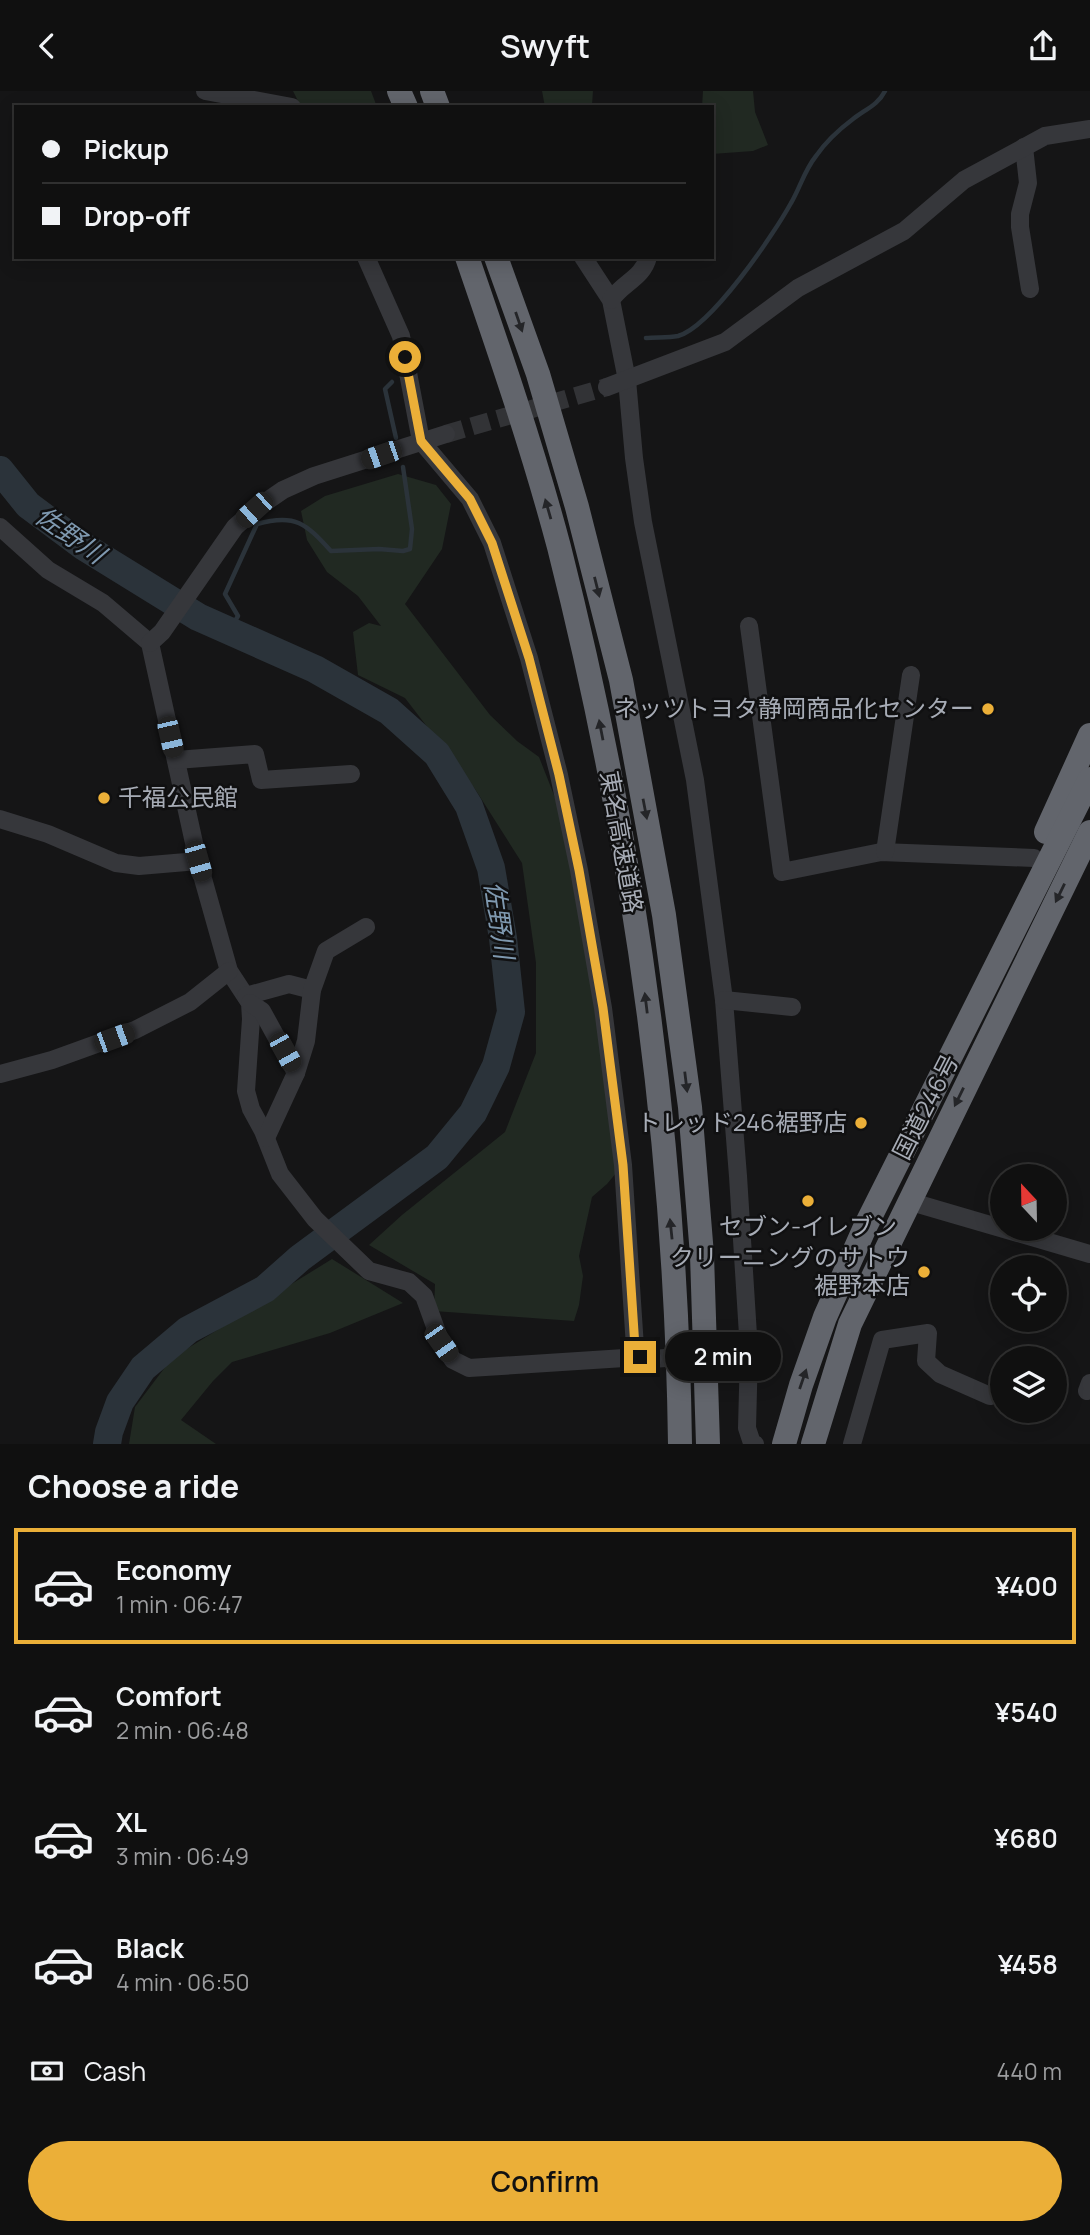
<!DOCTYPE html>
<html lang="en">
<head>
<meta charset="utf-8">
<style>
	:root { --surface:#101010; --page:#191919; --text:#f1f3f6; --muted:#9c9d9f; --line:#303030; --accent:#ebaf38 }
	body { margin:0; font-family:Manrope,"Noto Sans JP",sans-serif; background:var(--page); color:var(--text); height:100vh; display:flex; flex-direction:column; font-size:26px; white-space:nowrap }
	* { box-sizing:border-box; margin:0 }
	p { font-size:23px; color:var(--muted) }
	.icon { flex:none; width:38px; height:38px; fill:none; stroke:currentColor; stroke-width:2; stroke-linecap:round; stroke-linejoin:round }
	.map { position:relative; height:1353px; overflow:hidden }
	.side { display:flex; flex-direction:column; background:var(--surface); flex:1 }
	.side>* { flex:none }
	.banner { position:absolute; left:14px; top:14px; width:700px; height:154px; border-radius:0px; box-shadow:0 4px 18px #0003,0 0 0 2px var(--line); display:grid; align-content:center; height:154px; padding:0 28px; background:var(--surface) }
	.needle { width:46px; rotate:338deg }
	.controls { position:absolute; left:990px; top:1073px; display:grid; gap:14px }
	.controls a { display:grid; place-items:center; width:77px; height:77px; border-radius:50%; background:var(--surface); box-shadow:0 4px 18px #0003,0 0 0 2px var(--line); font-size:35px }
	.end { position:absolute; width:32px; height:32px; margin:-16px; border:9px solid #ebaf38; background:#111; box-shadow:0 0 0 4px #111 }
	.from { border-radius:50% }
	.bubble { position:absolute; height:49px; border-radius:24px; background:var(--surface); box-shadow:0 4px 18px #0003,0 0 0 2px var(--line); font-size:23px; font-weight:600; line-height:49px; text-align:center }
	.car { position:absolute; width:21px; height:42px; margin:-21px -10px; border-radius:9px; box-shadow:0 0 5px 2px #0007; background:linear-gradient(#222 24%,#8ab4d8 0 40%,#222 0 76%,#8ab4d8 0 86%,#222 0) }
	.banner b { display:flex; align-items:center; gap:24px; height:66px; font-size:26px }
	.banner b+b { border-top:2px solid var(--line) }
	.banner i { width:18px; height:18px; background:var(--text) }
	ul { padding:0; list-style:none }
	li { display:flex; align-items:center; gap:21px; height:116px; margin:0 14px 10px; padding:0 14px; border:4px solid transparent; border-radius:0px }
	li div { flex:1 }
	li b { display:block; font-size:26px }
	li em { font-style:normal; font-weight:600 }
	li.current { border-color:var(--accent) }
	li>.icon { width:63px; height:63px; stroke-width:1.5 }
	h2 { padding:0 28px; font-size:32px; line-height:84px }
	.pay { display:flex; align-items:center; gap:18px; height:77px; padding:0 28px; font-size:26px }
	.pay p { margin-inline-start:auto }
	.button { display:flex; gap:14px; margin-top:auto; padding:14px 28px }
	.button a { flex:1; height:80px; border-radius:42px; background:var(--accent); color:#111; font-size:28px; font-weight:600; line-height:80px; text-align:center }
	header { display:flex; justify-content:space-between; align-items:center; height:91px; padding:0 28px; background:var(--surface); font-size:32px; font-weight:600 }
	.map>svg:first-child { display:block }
</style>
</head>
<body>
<header><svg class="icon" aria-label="back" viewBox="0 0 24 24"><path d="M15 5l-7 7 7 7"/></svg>Swyft<svg class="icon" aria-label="share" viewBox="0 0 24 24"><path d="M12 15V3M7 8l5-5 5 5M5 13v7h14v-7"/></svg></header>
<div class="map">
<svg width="1090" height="1353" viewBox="0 0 1090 1353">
	<rect width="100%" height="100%" fill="#151516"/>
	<!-- green -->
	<g fill="#212922">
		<path d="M293,0H371L377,16H301Z"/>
		<path d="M542,0H593L592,14L572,12L571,16H545Z"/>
		<path d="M703,0H753L755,21L768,54L753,60L712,63V16H702Z"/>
		<path d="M398,383L436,394L451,413L442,458L405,513L490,624L517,650L539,666L567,737L601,940L617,1081L607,1093L592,1106L579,1165L583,1185L579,1214L574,1230L434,1220L435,1193L369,1154L402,1124L505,1041L536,962V872L522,772L475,698L405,607L358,584L353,541L369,532L381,535L358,505L327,481L307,449L301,420L325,405Z"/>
		<path d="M332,1168L403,1212L330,1242L232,1271L213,1290L181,1329L216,1353H129L135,1316L172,1267Z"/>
	</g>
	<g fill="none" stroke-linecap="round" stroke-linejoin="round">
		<!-- stream -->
		<g stroke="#2b333a" stroke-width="4.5">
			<path d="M646,247C656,246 668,247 678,245C711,236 774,143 791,112C800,97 804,80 816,65C825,52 841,37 853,28C866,18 878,14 885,0"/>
			<path d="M392,291L385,298L396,347"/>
			<path d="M229,540L238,525L225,503L257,433C296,422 306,433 331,460L379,458L403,460L410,458L412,438L403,376"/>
		</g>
		<!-- river -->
		<path stroke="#2b333a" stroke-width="28" d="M0,379L28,414L83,455L198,526L315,578L389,620L437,663L469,715L491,777L503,847L511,921L496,975L473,1022L437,1066L300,1167L265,1198L188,1239L143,1277L120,1311L109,1341L107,1353"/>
		<!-- minor-tunnel -->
		<g stroke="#323336" stroke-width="18" stroke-dasharray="18 9" stroke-linecap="butt">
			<path d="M446,343L607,296"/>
			<path d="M653,1268L734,1261"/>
		</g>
		<!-- minor -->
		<g stroke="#36373b" stroke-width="18">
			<path d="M205,0L292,16"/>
			<path d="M1024,56L1028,92L1020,123V136L1030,198"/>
			<path d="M366,166L401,245L421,350L470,408L492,452L529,567L559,684L579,779L603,917L623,1074L635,1256L640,1266"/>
			<path d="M583,166L611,209L627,289L634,367L643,431L695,689L724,909L738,1085L749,1260L747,1337L752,1352L755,1353"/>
			<path d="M611,209C622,192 643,187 648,166"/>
			<path d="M607,296L725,251L798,197L904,140L964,89L1045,45L1090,38"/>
			<path d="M0,436L48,479L103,512L150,552L198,770L229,880L250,912L251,928L246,1000L251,1018L263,1040L280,1083L315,1128L369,1180L409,1191L424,1205L441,1252L453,1269L469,1277L640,1266L653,1268"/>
			<path d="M749,535L782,781L881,761L1034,767"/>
			<path d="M150,552L162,541L235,436L254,419L283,399L314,385L446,343"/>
			<path d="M176,669L255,663L261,689L351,683"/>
			<path d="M0,728L48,743L116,772L139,775L198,770"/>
			<path d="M885,761L911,584"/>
			<path d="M246,905L289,893L312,899"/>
			<path d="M724,909L792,916"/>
			<path d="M250,912L262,920L296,982"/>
			<path d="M0,983L52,969L135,939L190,911L229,880"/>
			<path d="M266,1047L296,982L306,950L312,899L326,860L366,836"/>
			<path d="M908,1110L1090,1163"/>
			<path d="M1087,1300L1090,1292"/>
			<path d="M852,1353L882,1249L928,1242L926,1270L940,1283L990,1305"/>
		</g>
		<!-- highway -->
		<g stroke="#62656c" stroke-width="24">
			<path d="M399,0L406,16"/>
			<path d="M432,0L438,16"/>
			<path d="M467,166C500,262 533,358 559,456C633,749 676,1051 680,1353"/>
			<path d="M496,166L538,283L577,416L621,589L664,824L690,1016L702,1164L708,1353"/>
			<path d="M1046,741L1090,644"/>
			<path d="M784,1353L801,1294L825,1226L866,1134L1090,688"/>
			<path d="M813,1353L850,1233L1090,741"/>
		</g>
	</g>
	<!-- one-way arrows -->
	<defs><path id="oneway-solid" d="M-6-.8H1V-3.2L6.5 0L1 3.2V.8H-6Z" transform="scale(1.75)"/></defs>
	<g fill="#242528">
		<use href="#oneway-solid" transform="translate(519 231) rotate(71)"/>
		<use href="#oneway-solid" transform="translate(548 418) rotate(-106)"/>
		<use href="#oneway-solid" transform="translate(597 496) rotate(76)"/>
		<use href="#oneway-solid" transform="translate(601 639) rotate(-101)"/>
		<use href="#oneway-solid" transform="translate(645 718) rotate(79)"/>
		<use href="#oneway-solid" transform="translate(1060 802) rotate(116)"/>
		<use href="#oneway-solid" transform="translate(646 912) rotate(-97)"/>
		<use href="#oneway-solid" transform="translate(686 991) rotate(83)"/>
		<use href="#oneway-solid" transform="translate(959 1006) rotate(116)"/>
		<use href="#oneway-solid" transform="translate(671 1138) rotate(-96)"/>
		<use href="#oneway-solid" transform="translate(803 1288) rotate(-71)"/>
	</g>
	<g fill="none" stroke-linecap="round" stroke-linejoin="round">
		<!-- route -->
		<path stroke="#ebaf38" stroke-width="9" d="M405,266L421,350L470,408L492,452L529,567L559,684L579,779L603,917L623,1074L635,1256L640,1266"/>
	</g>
	<!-- markers -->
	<g fill="#ebaf38" stroke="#101011" stroke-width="2.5">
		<circle cx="988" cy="618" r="7"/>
		<circle cx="104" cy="707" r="7"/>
		<circle cx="861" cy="1032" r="7"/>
		<circle cx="808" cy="1110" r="7"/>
		<circle cx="924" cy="1181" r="7"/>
	</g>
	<g text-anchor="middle" stroke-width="5" stroke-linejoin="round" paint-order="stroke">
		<!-- poi labels -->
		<g font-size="24" fill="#a7acb6" stroke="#101011" text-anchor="end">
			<text x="974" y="626">ネッツトヨタ静岡商品化センター</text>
			<text x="118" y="715" text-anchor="start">千福公民館</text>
			<text x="847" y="1040">トレッド246裾野店</text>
			<text x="808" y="1144" text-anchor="middle">セブン-イレブン</text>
			<text x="910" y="1175">クリーニングのサトウ<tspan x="910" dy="28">裾野本店</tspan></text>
		</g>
		<!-- street labels -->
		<g font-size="24" fill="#a7acb6" stroke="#101011">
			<text transform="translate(621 751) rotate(80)" y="8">東名高速道路</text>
			<text transform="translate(926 1016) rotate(-63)" y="8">国道246号</text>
		</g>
		<!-- water labels -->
		<g font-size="26" font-style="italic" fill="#7f99b0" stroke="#101011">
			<text transform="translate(70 444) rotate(35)" y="9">佐野川</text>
			<text transform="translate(499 829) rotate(82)" y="9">佐野川</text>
		</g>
	</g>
</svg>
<div class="controls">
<a><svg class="needle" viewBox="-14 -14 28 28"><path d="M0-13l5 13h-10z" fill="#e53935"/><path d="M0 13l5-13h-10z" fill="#9c9d9f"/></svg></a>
<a><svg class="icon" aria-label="locate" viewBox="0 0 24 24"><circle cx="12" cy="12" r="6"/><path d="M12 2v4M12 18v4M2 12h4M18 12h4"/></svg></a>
<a><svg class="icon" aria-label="layers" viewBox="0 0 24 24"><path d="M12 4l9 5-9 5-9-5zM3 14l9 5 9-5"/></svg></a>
</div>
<i class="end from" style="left:405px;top:266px"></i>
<i class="end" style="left:640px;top:1266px"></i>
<div class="bubble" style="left:665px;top:1241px;width:116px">2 min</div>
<i class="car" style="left:381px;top:364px;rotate:251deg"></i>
<i class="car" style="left:254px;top:419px;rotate:228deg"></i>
<i class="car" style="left:170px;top:646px;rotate:167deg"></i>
<i class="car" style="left:198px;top:770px;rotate:164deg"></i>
<i class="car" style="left:114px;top:947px;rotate:70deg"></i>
<i class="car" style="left:285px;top:961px;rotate:151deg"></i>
<i class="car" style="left:441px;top:1252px;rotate:145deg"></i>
<div class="banner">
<b><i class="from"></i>Pickup</b>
<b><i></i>Drop-off</b>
</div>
</div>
<section class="side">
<h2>Choose a ride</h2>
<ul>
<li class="current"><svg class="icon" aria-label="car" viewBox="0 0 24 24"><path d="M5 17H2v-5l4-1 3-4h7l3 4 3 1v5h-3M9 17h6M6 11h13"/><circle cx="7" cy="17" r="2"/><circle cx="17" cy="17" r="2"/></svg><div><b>Economy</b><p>1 min · 06:47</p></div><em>¥400</em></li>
<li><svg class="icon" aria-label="car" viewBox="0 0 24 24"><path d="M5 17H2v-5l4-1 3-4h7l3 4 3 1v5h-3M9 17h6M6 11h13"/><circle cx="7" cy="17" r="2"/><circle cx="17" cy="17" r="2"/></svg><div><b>Comfort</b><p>2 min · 06:48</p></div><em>¥540</em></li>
<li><svg class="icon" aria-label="car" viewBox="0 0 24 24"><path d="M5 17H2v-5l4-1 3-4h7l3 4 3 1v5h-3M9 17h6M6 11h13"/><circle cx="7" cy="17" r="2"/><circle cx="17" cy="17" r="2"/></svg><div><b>XL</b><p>3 min · 06:49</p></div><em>¥680</em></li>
<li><svg class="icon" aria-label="car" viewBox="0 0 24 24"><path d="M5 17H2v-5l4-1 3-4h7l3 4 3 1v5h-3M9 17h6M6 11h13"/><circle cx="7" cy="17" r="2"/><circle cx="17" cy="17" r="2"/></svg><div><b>Black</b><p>4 min · 06:50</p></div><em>¥458</em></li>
</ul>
<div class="pay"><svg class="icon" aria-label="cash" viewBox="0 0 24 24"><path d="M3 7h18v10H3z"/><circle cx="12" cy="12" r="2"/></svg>Cash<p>440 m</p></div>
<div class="button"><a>Confirm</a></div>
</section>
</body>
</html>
